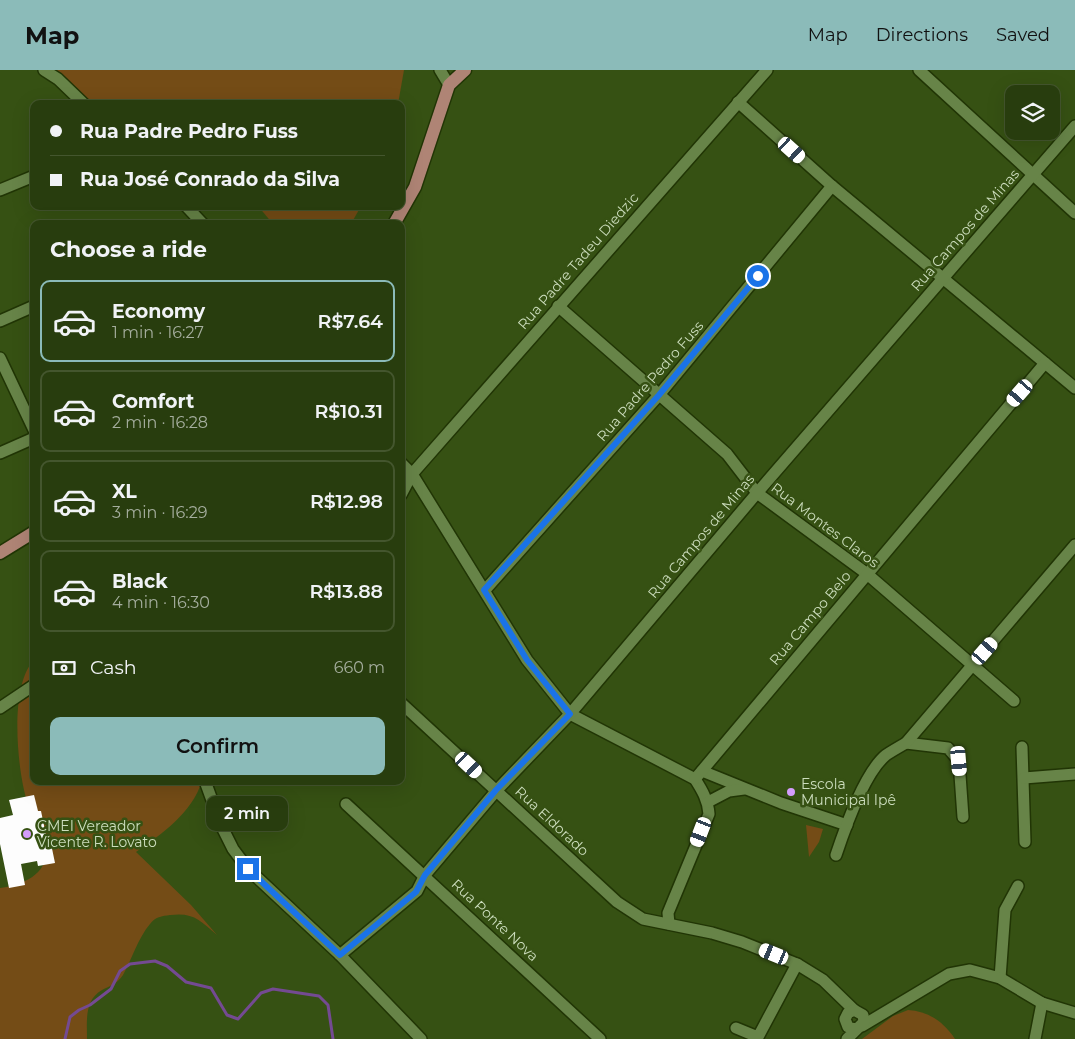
<!DOCTYPE html>
<html lang="en">
<head>
<meta charset="utf-8">
<style>
	:root { --surface:#283d0e; --page:#34481c; --text:#f1f3f6; --muted:#a5ae9e; --line:#44562e; --accent:#8bbbb9 }
	body { margin:0; font-family:Montserrat,sans-serif; background:var(--page); color:var(--text); height:100vh; display:flex; flex-direction:column; font-size:19px; white-space:nowrap }
	* { box-sizing:border-box; margin:0 }
	p { font-size:16px; color:var(--muted) }
	.icon { flex:none; width:28px; height:28px; fill:none; stroke:currentColor; stroke-width:2; stroke-linecap:round; stroke-linejoin:round }
	.map { position:relative; flex:1; overflow:hidden }
	.drawer { position:absolute; left:30px; top:150px; width:375px; height:565px; display:flex; flex-direction:column; background:var(--surface); border-radius:10px; box-shadow:0 5px 20px #0002,0 0 0 1px var(--line) }
	.drawer>* { flex:none }
	.banner { position:absolute; left:30px; top:30px; width:375px; height:110px; border-radius:10px; box-shadow:0 5px 20px #0002,0 0 0 1px var(--line); display:grid; align-content:center; height:110px; padding:0 20px; background:var(--surface) }
	.fabs { position:absolute; left:1005px; top:15px; display:grid; gap:10px }
	.fabs a { display:grid; place-items:center; width:55px; height:55px; border-radius:10px; background:var(--surface); box-shadow:0 5px 20px #0002,0 0 0 1px var(--line); font-size:25px }
	.end { position:absolute; width:22px; height:22px; margin:-11px; border:6px solid #1a73e8; background:#fff; box-shadow:0 0 0 2px #fff }
	.from { border-radius:50% }
	.bubble { position:absolute; height:35px; border-radius:10px; background:var(--surface); box-shadow:0 5px 20px #0002,0 0 0 1px var(--line); font-size:16px; font-weight:600; line-height:35px; text-align:center }
	.car { position:absolute; width:15px; height:30px; margin:-15px -8px; border-radius:6px; box-shadow:0 0 4px 1px #0007; background:linear-gradient(#fff 24%,#345 0 40%,#fff 0 76%,#345 0 86%,#fff 0) }
	.banner b { display:flex; align-items:center; gap:18px; height:48px; font-size:19px }
	.banner b+b { border-top:1px solid var(--line) }
	.banner i { width:12px; height:12px; background:var(--text) }
	ul { padding:0; list-style:none }
	li { display:flex; align-items:center; gap:15px; height:82px; margin:0 10px 8px; padding:0 10px; border:2px solid var(--line); border-radius:10px }
	li div { flex:1 }
	li b { display:block; font-size:19px }
	li em { font-style:normal; font-weight:600 }
	li.selected { border-color:var(--accent) }
	li>.icon { width:45px; height:45px; stroke-width:1.5 }
	h2 { padding:0 20px; font-size:22px; line-height:60px }
	.pay { display:flex; align-items:center; gap:12px; height:55px; padding:0 20px; font-size:19px }
	.pay p { margin-inline-start:auto }
	.action { display:flex; gap:10px; margin-top:auto; padding:10px 20px }
	.action a { flex:1; height:58px; border-radius:10px; background:var(--accent); color:#111; font-size:20px; font-weight:600; line-height:58px; text-align:center }
	header { display:flex; align-items:center; gap:30px; box-sizing:border-box; height:70px; padding:0 25px; background:var(--accent); color:#111 }
	header strong { font-size:24px }
	nav { display:flex; gap:28px; margin-inline-start:auto; font-size:18px }
	.map>svg:first-child { display:block }
</style>
</head>
<body>
<header>
<strong>Map</strong>
<nav><a>Map</a><a>Directions</a><a>Saved</a></nav>
</header>
<div class="map">
<svg width="1075" height="969" viewBox="0 0 1075 969">
	<rect width="100%" height="100%" fill="#365113"/>
	<!-- green -->
	<g fill="#744c16">
		<path d="M44,0H404L398,34H84Z"/>
		<path d="M258,136H361L351,154H273Z"/>
		<path d="M34,590V711H202C192,743 162,764 136,782L191,835L217,865C200,850 193,842 170,845C162,846 155,847 150,854C138,868 132,889 123,905C117,914 110,916 102,920C84,930 87,952 87,969H0V818C18,816 44,807 46,785C47,777 31,742 27,731C17,700 9,615 34,590Z"/>
		<path d="M806,755L823,759L819,772L809,787Z"/>
		<path d="M908,940C928,941 944,952 955,969H862L893,946Z"/>
	</g>
	<g fill="none" stroke-linecap="round" stroke-linejoin="round">
		<!-- stream -->
		<path stroke="#744a92" stroke-width="3" d="M65,969L70,947L79,940L90,935L111,919L120,901L130,894L155,891L167,896L186,912L211,918L227,945L238,949L261,923L273,919L319,926L328,935L333,969"/>
	</g>
	<!-- building -->
	<path fill="#fdfdfd" d="M34,725L38,741H41L46,765L49,764L55,793L38,796L37,791L21,794L25,815L9,818L0,774V748L13,745L9,730Z"/>
	<g fill="none" stroke-linecap="round" stroke-linejoin="round">
		<defs>
			<g id="minor">
				<path d="M44,0L58,9L84,34"/>
				<path d="M440,0L449,15"/>
				<path d="M919,0L1075,143"/>
				<path d="M738,32L832,116L1075,318"/>
				<path d="M0,120L34,106"/>
				<path d="M186,136L203,154"/>
				<path d="M558,236L727,384L757,423L866,503L1014,631"/>
				<path d="M0,251L34,236"/>
				<path d="M0,288L34,360"/>
				<path d="M0,383L34,368"/>
				<path d="M401,393L412,404L527,590L570,644L695,709C702,720 708,730 709,744L668,843L669,854"/>
				<path d="M401,425L412,404L767,0"/>
				<path d="M485,520L659,325L832,116"/>
				<path d="M401,633L617,832L643,849L712,863L742,872L797,894L823,910L854,940"/>
				<path d="M0,638L34,615"/>
				<path d="M906,673L948,678L959,691L963,747"/>
				<path d="M1022,677L1025,772"/>
				<path d="M702,701L781,733L847,755"/>
				<path d="M1024,708L1075,704"/>
				<path d="M695,709L1045,293"/>
				<path d="M205,711L221,755L233,779L248,799L340,885L421,969"/>
				<path d="M708,732L729,721L744,719"/>
				<path d="M346,734L600,969"/>
				<path d="M836,785C845,758 864,703 886,685C892,681 899,677 906,673L1075,475"/>
				<path d="M340,885L417,821L425,805L497,720L570,644L757,423L1075,56"/>
				<path d="M1000,908L1005,840L1018,816"/>
				<path d="M862,956L949,904L970,900L1000,908L1042,933L1075,943"/>
				<path d="M736,958L758,967L797,894"/>
				<path d="M847,969L864,952L863,945L854,940L848,943L845,949L848,957L855,959"/>
				<path d="M1035,969L1042,933"/>
			</g>
			<g id="major">
				<path d="M394,154L415,117L449,15L465,0"/>
				<path d="M0,483L34,462"/>
			</g>
		</defs>
		<!-- minor casing -->
		<use href="#minor" stroke="#213505" stroke-width="14"/>
		<!-- major casing -->
		<use href="#major" stroke="#213505" stroke-width="15"/>
		<!-- minor -->
		<use href="#minor" stroke="#678448" stroke-width="11"/>
		<!-- major -->
		<use href="#major" stroke="#af8475" stroke-width="12"/>
	</g>
	<g fill="none" stroke-linecap="round" stroke-linejoin="round">
		<!-- route -->
		<path stroke="#1a73e8" stroke-width="6" d="M248,799L340,885L416,822L425,805L496,720L570,644L527,590L484,520L659,325L758,206"/>
	</g>
	<!-- markers -->
	<g fill="#d49cfc" stroke="#365113" stroke-width="2">
		<circle cx="791" cy="722" r="5"/>
		<circle cx="27" cy="764" r="5"/>
	</g>
	<g text-anchor="middle" stroke-width="5" stroke-linejoin="round" paint-order="stroke">
		<!-- street labels -->
		<g font-size="14" fill="#ccddbd" stroke="#365113">
			<text transform="translate(965 160) rotate(-49)" y="5">Rua Campos de Minas</text>
			<text transform="translate(578 191) rotate(-49)" y="5">Rua Padre Tadeu Diedzic</text>
			<text transform="translate(650 311) rotate(-49)" y="5">Rua Padre Pedro Fuss</text>
			<text transform="translate(825 455) rotate(37)" y="5">Rua Montes Claros</text>
			<text transform="translate(701 466) rotate(-50)" y="5">Rua Campos de Minas</text>
			<text transform="translate(810 548) rotate(-50)" y="5">Rua Campo Belo</text>
			<text transform="translate(552 751) rotate(43)" y="5">Rua Eldorado</text>
			<text transform="translate(495 850) rotate(43)" y="5">Rua Ponte Nova</text>
		</g>
		<!-- poi labels -->
		<g font-size="14" fill="#ccddbd" stroke="#365113" text-anchor="start">
			<text x="801" y="719">Escola<tspan x="801" dy="16">Municipal Ipê</tspan></text>
			<text x="37" y="761">CMEI Vereador<tspan x="37" dy="16">Vicente R. Lovato</tspan></text>
		</g>
	</g>
</svg>
<div class="fabs">
<a><svg class="icon" aria-label="layers" viewBox="0 0 24 24"><path d="M12 4l9 5-9 5-9-5zM3 14l9 5 9-5"/></svg></a>
</div>
<i class="end from" style="left:758px;top:206px"></i>
<i class="end" style="left:248px;top:799px"></i>
<div class="bubble" style="left:206px;top:726px;width:82px">2 min</div>
<i class="car" style="left:792px;top:80px;rotate:132deg"></i>
<i class="car" style="left:1020px;top:323px;rotate:221deg"></i>
<i class="car" style="left:985px;top:581px;rotate:41deg"></i>
<i class="car" style="left:959px;top:691px;rotate:175deg"></i>
<i class="car" style="left:469px;top:695px;rotate:133deg"></i>
<i class="car" style="left:701px;top:762px;rotate:201deg"></i>
<i class="car" style="left:774px;top:884px;rotate:292deg"></i>
<div class="banner">
<b><i class="from"></i>Rua Padre Pedro Fuss</b>
<b><i></i>Rua José Conrado da Silva</b>
</div>
<section class="drawer">
<h2>Choose a ride</h2>
<ul>
<li class="selected"><svg class="icon" aria-label="car" viewBox="0 0 24 24"><path d="M5 17H2v-5l4-1 3-4h7l3 4 3 1v5h-3M9 17h6M6 11h13"/><circle cx="7" cy="17" r="2"/><circle cx="17" cy="17" r="2"/></svg><div><b>Economy</b><p>1 min · 16:27</p></div><em>R$7.64</em></li>
<li><svg class="icon" aria-label="car" viewBox="0 0 24 24"><path d="M5 17H2v-5l4-1 3-4h7l3 4 3 1v5h-3M9 17h6M6 11h13"/><circle cx="7" cy="17" r="2"/><circle cx="17" cy="17" r="2"/></svg><div><b>Comfort</b><p>2 min · 16:28</p></div><em>R$10.31</em></li>
<li><svg class="icon" aria-label="car" viewBox="0 0 24 24"><path d="M5 17H2v-5l4-1 3-4h7l3 4 3 1v5h-3M9 17h6M6 11h13"/><circle cx="7" cy="17" r="2"/><circle cx="17" cy="17" r="2"/></svg><div><b>XL</b><p>3 min · 16:29</p></div><em>R$12.98</em></li>
<li><svg class="icon" aria-label="car" viewBox="0 0 24 24"><path d="M5 17H2v-5l4-1 3-4h7l3 4 3 1v5h-3M9 17h6M6 11h13"/><circle cx="7" cy="17" r="2"/><circle cx="17" cy="17" r="2"/></svg><div><b>Black</b><p>4 min · 16:30</p></div><em>R$13.88</em></li>
</ul>
<div class="pay"><svg class="icon" aria-label="cash" viewBox="0 0 24 24"><path d="M3 7h18v10H3z"/><circle cx="12" cy="12" r="2"/></svg>Cash<p>660 m</p></div>
<div class="action"><a>Confirm</a></div>
</section>
</div>
</body>
</html>
